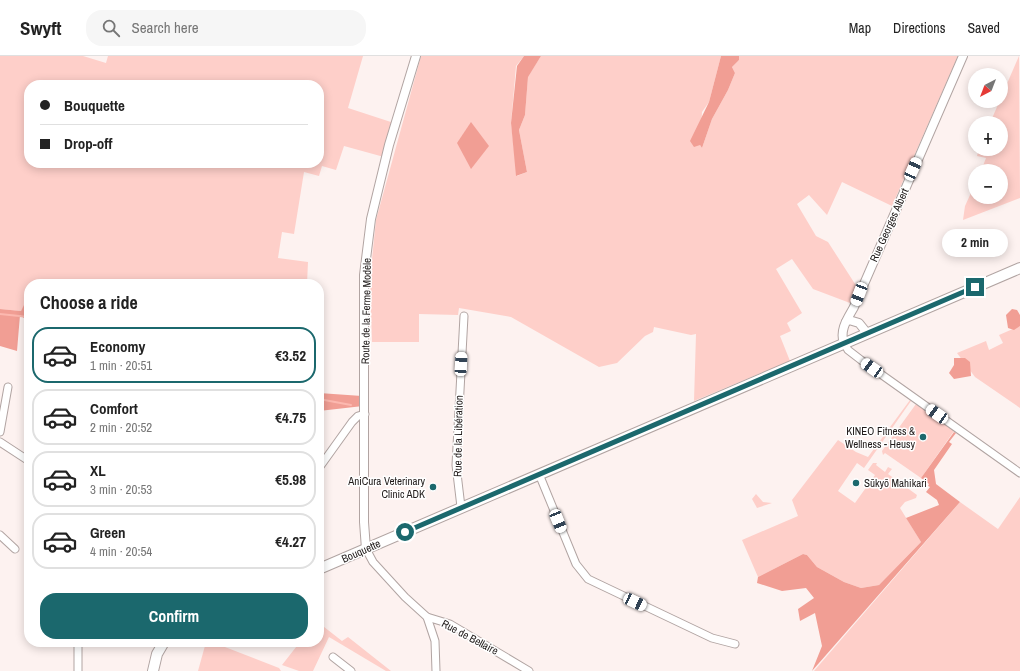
<!DOCTYPE html>
<html lang="en">
<head>
<meta charset="utf-8">
<style>
	:root { --surface:#fff; --page:#f6f6f6; --text:#222; --muted:#767676; --line:#e0e0e0; --accent:#1b686d }
	body { margin:0; font-family:"Archivo Narrow",sans-serif; background:var(--page); color:var(--text); height:100vh; display:flex; flex-direction:column; font-size:15px; white-space:nowrap }
	* { box-sizing:border-box; margin:0 }
	p { font-size:13px; color:var(--muted) }
	.icon { flex:none; width:22px; height:22px; fill:none; stroke:currentColor; stroke-width:2; stroke-linecap:round; stroke-linejoin:round }
	.map { position:relative; flex:1; overflow:hidden }
	.sheet { position:absolute; left:24px; top:223px; width:300px; height:368px; display:flex; flex-direction:column; background:var(--surface); border-radius:16px; box-shadow:0 2px 10px #0003 }
	.sheet>* { flex:none }
	.top-card { position:absolute; left:24px; top:24px; width:300px; height:88px; border-radius:16px; box-shadow:0 2px 10px #0003; display:grid; align-content:center; height:88px; padding:0 16px; background:var(--surface) }
	.needle { width:26px; rotate:222deg }
	.fabs { position:absolute; left:968px; top:12px; display:grid; gap:8px }
	.fabs a { display:grid; place-items:center; width:40px; height:40px; border-radius:50%; background:var(--surface); box-shadow:0 2px 10px #0003; font-size:20px }
	.end { position:absolute; width:18px; height:18px; margin:-9px; border:5px solid #1b686d; background:#fff; box-shadow:0 0 0 2px #fff }
	.from { border-radius:50% }
	.bubble { position:absolute; height:28px; border-radius:14px; background:var(--surface); box-shadow:0 2px 10px #0003; font-size:13px; font-weight:700; line-height:28px; text-align:center }
	.car { position:absolute; width:12px; height:24px; margin:-12px -6px; border-radius:5px; box-shadow:0 0 3px 1px #0007; background:linear-gradient(#fff 24%,#345 0 40%,#fff 0 76%,#345 0 86%,#fff 0) }
	.top-card b { display:flex; align-items:center; gap:14px; height:38px; font-size:15px }
	.top-card b+b { border-top:1px solid var(--line) }
	.top-card i { width:10px; height:10px; background:var(--text) }
	ul { padding:0; list-style:none }
	li { display:flex; align-items:center; gap:12px; height:56px; margin:0 8px 6px; padding:0 8px; border:2px solid var(--line); border-radius:16px }
	li div { flex:1 }
	li b { display:block; font-size:15px }
	li em { font-style:normal; font-weight:700 }
	li.selected { border-color:var(--accent) }
	li>.icon { width:36px; height:36px; stroke-width:1.5 }
	h2 { padding:0 16px; font-size:18px; line-height:48px }
	.button { display:flex; gap:8px; margin-top:auto; padding:8px 16px }
	.button a { flex:1; height:46px; border-radius:16px; background:var(--accent); color:#fff; font-size:16px; font-weight:700; line-height:46px; text-align:center }
	header { display:flex; align-items:center; gap:24px; box-sizing:border-box; height:56px; padding:0 20px; background:var(--surface); border-bottom:1px solid var(--line) }
	header strong { font-size:19px }
	nav { display:flex; gap:22px; margin-inline-start:auto; font-size:14px }
	.search { width:280px; height:36px; background:var(--page); display:flex; align-items:center; gap:10px; box-sizing:border-box; padding:0 14px; border-radius:16px; color:var(--muted); font-size:15px }
	.map>svg:first-child { display:block }
</style>
</head>
<body>
<header>
<strong>Swyft</strong>
<div class="search"><svg class="icon" aria-label="search" viewBox="0 0 24 24"><circle cx="10" cy="10" r="6"/><path d="M15 15l6 6"/></svg>Search here</div>
<nav><a>Map</a><a>Directions</a><a>Saved</a></nav>
</header>
<div class="map">
<svg width="1020" height="615" viewBox="0 0 1020 615">
	<rect width="100%" height="100%" fill="#fdf2f0"/>
	<!-- green -->
	<g fill="#fecfc9" fill-rule="evenodd">
		<path d="M0,0H83L106,7L108,0H363L348,52L394,67L384,101L344,90L336,114L322,110L319,120L304,116L294,178L282,176L278,202L308,206L307,228H29V250L26,247L21,255L0,253ZM29,29H319V107H29Z"/>
		<path d="M421,0H524L516,10L511,67L517,120L527,116L519,74L525,59L528,20L541,0H721L709,46L702,56L700,89L702,92L712,63L728,34L735,17L732,11L739,4V0H958L892,150L842,126L827,159L809,139L797,148L816,180L828,186L857,231L850,247L813,233L792,203L776,213L802,257L787,267L791,275L780,280L790,305L694,345L696,278L691,279L654,271L653,276L645,280L617,307L599,311L511,261L459,252L458,259L419,258V286H372L370,223L376,164Z"/>
		<path d="M1019,0L1020,142L963,164L965,150L975,128V141H1001V115H981L986,102L977,100L979,93H1001V67H990Z"/>
		<path d="M1020,270V352L975,321L957,297L986,285L989,294L1003,287L999,279Z"/>
		<path d="M910,344L911,345L864,412L857,407L838,435L855,447L875,419L868,414L873,407H877L876,409L885,416L888,411L892,413L888,418L917,439L916,442L905,446L900,452L921,486L879,529L861,532L844,526L817,511L807,499L803,498L758,521L742,484L798,460L792,444L838,384L856,396L868,401Z"/>
		<path d="M916,348L954,375L921,422L885,397L883,399L882,395Z"/>
		<path d="M756,438L763,446L772,447L757,452L752,443Z"/>
		<path d="M1020,441V615H814L960,446L998,473Z"/>
		<path d="M319,567L342,585L348,581L391,615H386L329,581L313,615H299L282,609L300,586H319Z"/>
		<path d="M206,586H212L279,612L281,615H198Z"/>
	</g>
	<!-- forest -->
	<g fill="#f19e94">
		<path d="M524,0H541L528,21L525,59L519,74L527,116L516,120L511,67L517,10Z"/>
		<path d="M721,0H739V4L732,11L735,17L728,34L712,63L702,92L700,89L694,91L690,85L709,46Z"/>
		<path d="M471,66L489,90L471,113L457,87Z"/>
		<path d="M25,247L29,250V266L20,259L17,295L0,290V253L21,255Z"/>
		<path d="M1012,253L1017,254L1020,259V270L1014,274L1008,272L1006,259Z"/>
		<path d="M954,302H965L970,306L971,320L954,323L949,317L954,309Z"/>
		<path d="M319,337L362,340L363,350L319,355Z"/>
		<path d="M954,376L956,377L949,386L952,388L934,414L936,428L960,446L812,615L822,590L815,557L800,565L798,553L814,542L806,532L782,535L757,527L758,521L803,498L807,499L817,511L844,526L861,532L879,529L921,486L906,462L939,449L937,444L926,436L930,431L928,430L929,428L921,422Z"/>
	</g>
	<g fill="none" stroke-linecap="round" stroke-linejoin="round">
		<!-- stream -->
		<g stroke="#fcb8af" stroke-width="2">
			<path d="M0,258L29,261"/>
			<path d="M319,343L351,349"/>
		</g>
		<defs>
			<g id="minor">
				<path d="M844,287L848,294L861,304L1020,417"/>
				<path d="M0,376L8,331"/>
				<path d="M0,386L29,405"/>
				<path d="M319,412L352,366L358,360L365,358"/>
				<path d="M539,418L576,508L588,523L712,582L735,588"/>
				<path d="M461,451L456,409L464,260"/>
				<path d="M0,479L15,493"/>
				<path d="M366,493L373,506L405,541L427,561L450,568L529,615"/>
				<path d="M427,561L435,585L436,615"/>
				<path d="M78,586V615"/>
				<path d="M333,601L351,615"/>
			</g>
			<g id="tertiary">
				<path d="M846,266L849,264L859,267L867,277"/>
				<path d="M844,287C839,274 848,262 854,251L963,0"/>
				<path d="M366,493L364,466V219L371,163L389,89L416,0"/>
			</g>
			<g id="secondary">
				<path d="M319,513L1020,212"/>
				<path d="M153,615L157,598L164,586"/>
			</g>
		</defs>
		<!-- minor casing -->
		<use href="#minor" stroke="#b1a4a2" stroke-width="9"/>
		<!-- tertiary casing -->
		<use href="#tertiary" stroke="#b1a4a2" stroke-width="10"/>
		<!-- secondary casing -->
		<use href="#secondary" stroke="#b1a4a2" stroke-width="12"/>
		<!-- minor -->
		<use href="#minor" stroke="#fff" stroke-width="7"/>
		<!-- tertiary -->
		<use href="#tertiary" stroke="#fff" stroke-width="8"/>
		<!-- secondary -->
		<use href="#secondary" stroke="#fff" stroke-width="10"/>
	</g>
	<g fill="none" stroke-linecap="round" stroke-linejoin="round">
		<!-- route -->
		<path stroke="#1b686d" stroke-width="5" d="M405,476L975,231"/>
	</g>
	<!-- markers -->
	<g fill="#1b686d" stroke="#fff" stroke-width="1.5">
		<circle cx="923" cy="381" r="4"/>
		<circle cx="856" cy="427" r="4"/>
		<circle cx="433" cy="431" r="4"/>
	</g>
	<g text-anchor="middle" stroke-width="3" stroke-linejoin="round" paint-order="stroke">
		<!-- street labels -->
		<g font-size="11" fill="#1f1a19" stroke="#fff">
			<text transform="translate(889 169) rotate(-66)" y="4">Rue Georges Albert</text>
			<text transform="translate(366 255) rotate(-89)" y="4">Route de la Ferme Modèle</text>
			<text transform="translate(458 380) rotate(-89)" y="4">Rue de la Libération</text>
			<text transform="translate(361 495) rotate(-24)" y="4">Bouquette</text>
			<text transform="translate(470 581) rotate(28)" y="4">Rue de Bellaire</text>
		</g>
		<!-- poi labels -->
		<g font-size="11" fill="#1f1a19" stroke="#fff" text-anchor="end">
			<text x="915" y="379">KINEO Fitness &amp;<tspan x="915" dy="13">Wellness - Heusy</tspan></text>
			<text x="425" y="429">AniCura Veterinary<tspan x="425" dy="13">Clinic ADK</tspan></text>
			<text x="864" y="431" text-anchor="start">Sūkyō Mahikari</text>
		</g>
	</g>
</svg>
<div class="fabs">
<a><svg class="needle" viewBox="-14 -14 28 28"><path d="M0-13l5 13h-10z" fill="#e53935"/><path d="M0 13l5-13h-10z" fill="#767676"/></svg></a>
<a>+</a>
<a>−</a>
</div>
<i class="end from" style="left:405px;top:476px"></i>
<i class="end" style="left:975px;top:231px"></i>
<div class="bubble" style="left:942px;top:173px;width:66px">2 min</div>
<i class="car" style="left:913px;top:113px;rotate:24deg"></i>
<i class="car" style="left:859px;top:238px;rotate:201deg"></i>
<i class="car" style="left:461px;top:308px;rotate:3deg"></i>
<i class="car" style="left:872px;top:312px;rotate:305deg"></i>
<i class="car" style="left:937px;top:358px;rotate:305deg"></i>
<i class="car" style="left:558px;top:465px;rotate:158deg"></i>
<i class="car" style="left:635px;top:546px;rotate:115deg"></i>
<div class="top-card">
<b><i class="from"></i>Bouquette</b>
<b><i></i>Drop-off</b>
</div>
<section class="sheet">
<h2>Choose a ride</h2>
<ul>
<li class="selected"><svg class="icon" aria-label="car" viewBox="0 0 24 24"><path d="M5 17H2v-5l4-1 3-4h7l3 4 3 1v5h-3M9 17h6M6 11h13"/><circle cx="7" cy="17" r="2"/><circle cx="17" cy="17" r="2"/></svg><div><b>Economy</b><p>1 min · 20:51</p></div><em>€3.52</em></li>
<li><svg class="icon" aria-label="car" viewBox="0 0 24 24"><path d="M5 17H2v-5l4-1 3-4h7l3 4 3 1v5h-3M9 17h6M6 11h13"/><circle cx="7" cy="17" r="2"/><circle cx="17" cy="17" r="2"/></svg><div><b>Comfort</b><p>2 min · 20:52</p></div><em>€4.75</em></li>
<li><svg class="icon" aria-label="car" viewBox="0 0 24 24"><path d="M5 17H2v-5l4-1 3-4h7l3 4 3 1v5h-3M9 17h6M6 11h13"/><circle cx="7" cy="17" r="2"/><circle cx="17" cy="17" r="2"/></svg><div><b>XL</b><p>3 min · 20:53</p></div><em>€5.98</em></li>
<li><svg class="icon" aria-label="car" viewBox="0 0 24 24"><path d="M5 17H2v-5l4-1 3-4h7l3 4 3 1v5h-3M9 17h6M6 11h13"/><circle cx="7" cy="17" r="2"/><circle cx="17" cy="17" r="2"/></svg><div><b>Green</b><p>4 min · 20:54</p></div><em>€4.27</em></li>
</ul>
<div class="button"><a>Confirm</a></div>
</section>
</div>
</body>
</html>
